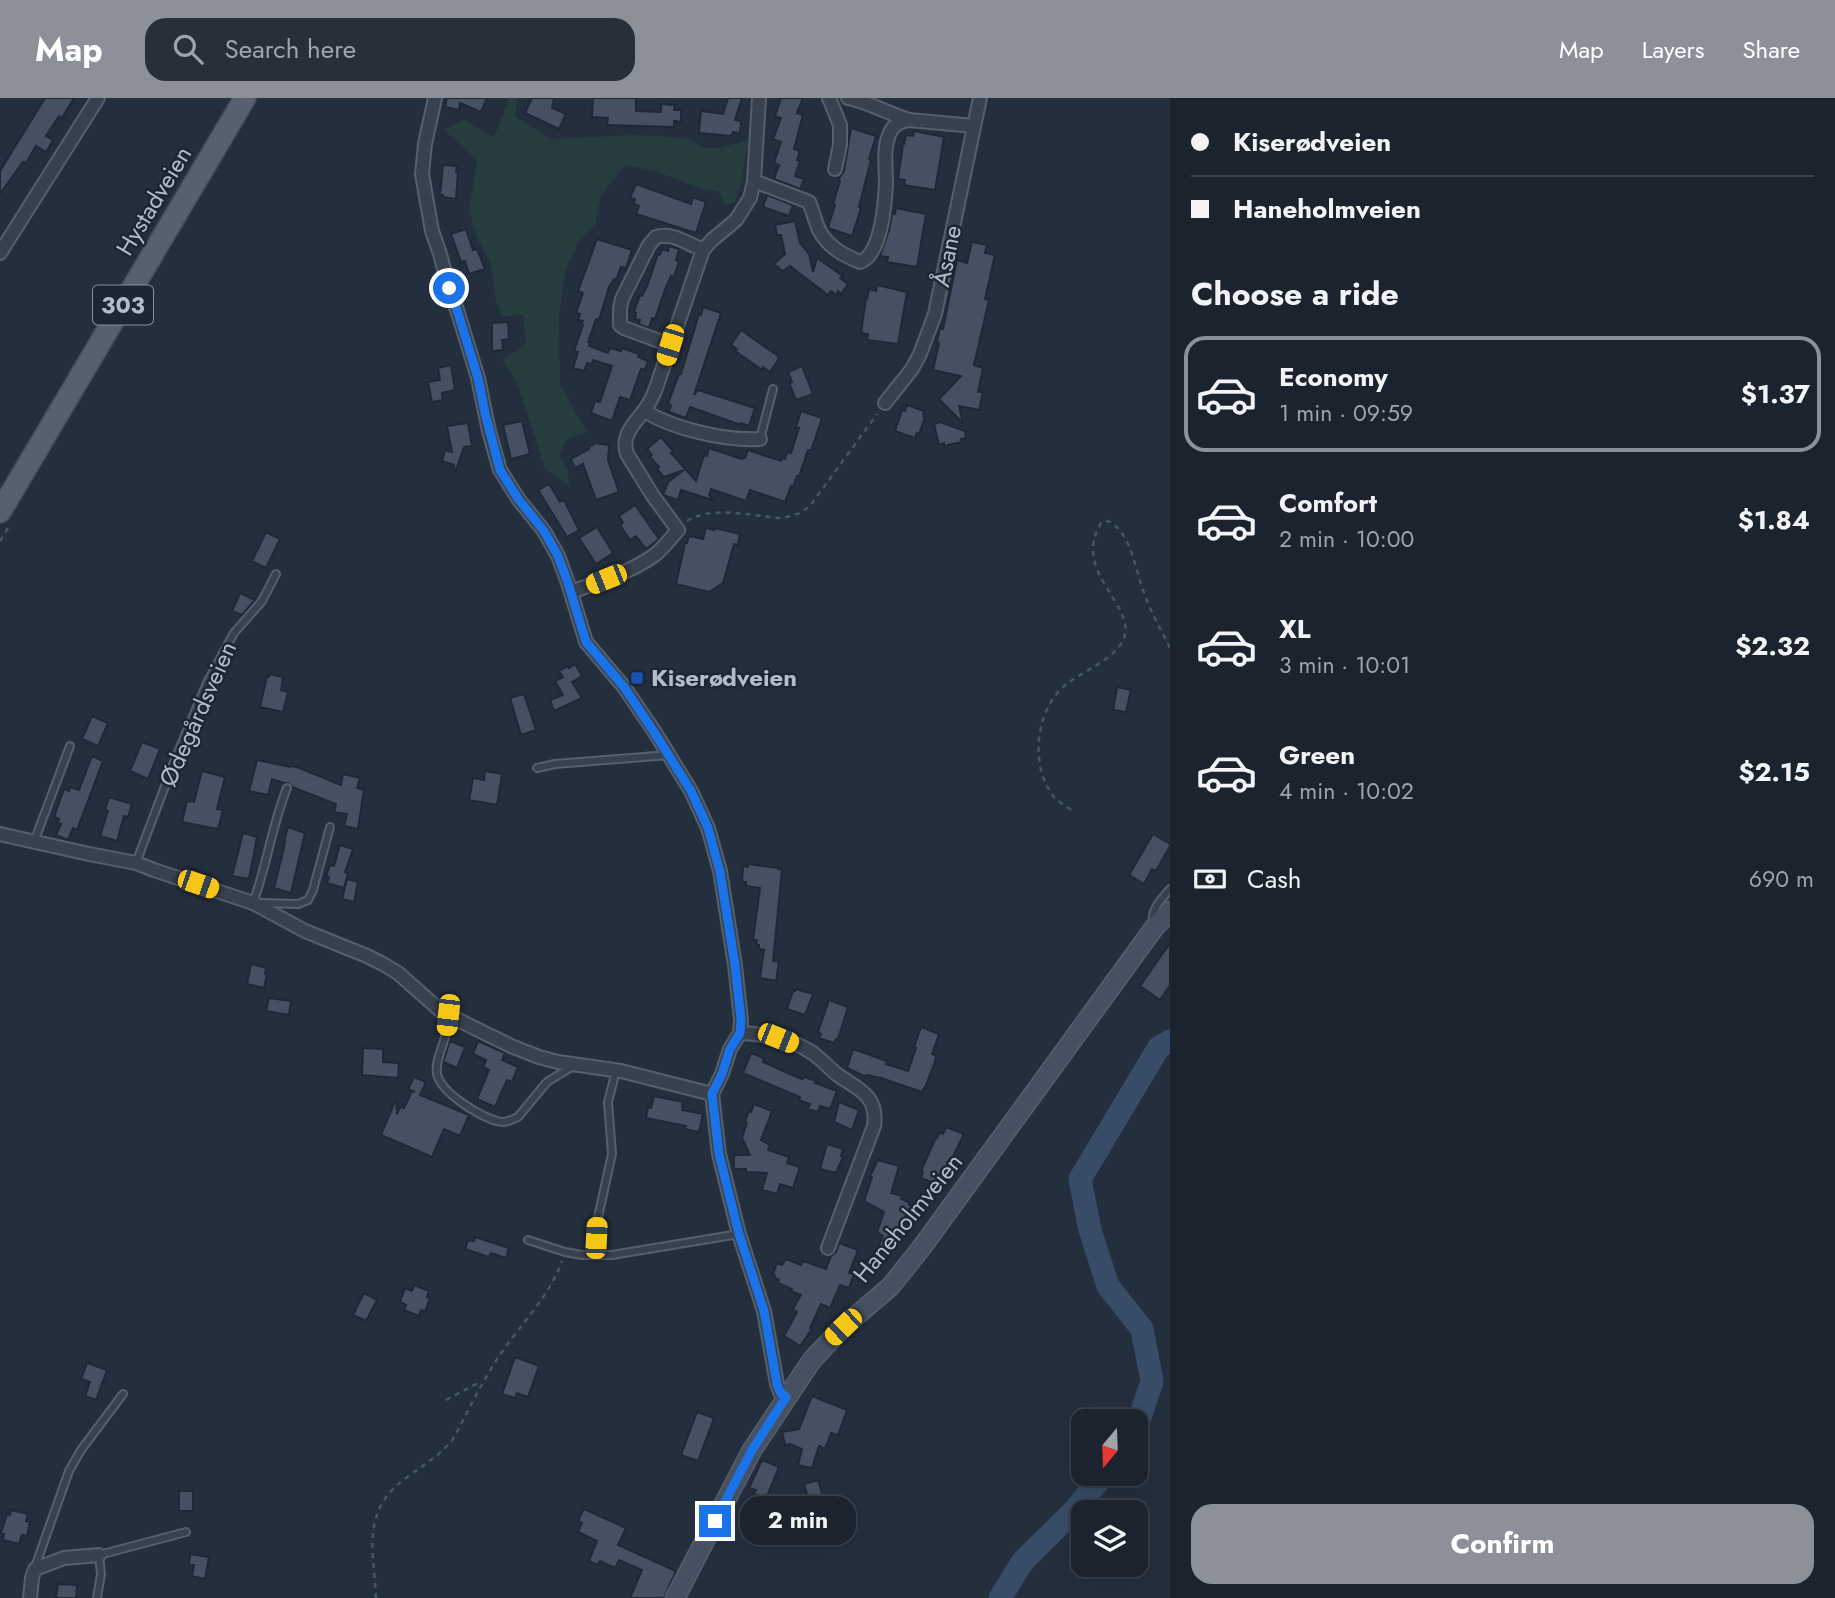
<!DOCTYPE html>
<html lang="en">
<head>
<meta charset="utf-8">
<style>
	:root { --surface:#1b232e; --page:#282f3a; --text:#f1f3f6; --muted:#a0a4aa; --line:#39404a; --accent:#8c9099 }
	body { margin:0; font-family:Jost,sans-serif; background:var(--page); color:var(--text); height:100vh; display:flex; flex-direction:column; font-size:26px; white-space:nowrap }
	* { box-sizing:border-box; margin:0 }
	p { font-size:23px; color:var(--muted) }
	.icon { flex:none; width:38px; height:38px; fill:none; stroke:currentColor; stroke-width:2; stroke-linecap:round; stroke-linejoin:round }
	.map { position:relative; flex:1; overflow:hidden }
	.drawer { display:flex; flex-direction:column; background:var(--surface); width:665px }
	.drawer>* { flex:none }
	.guide { display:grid; align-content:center; height:154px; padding:0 21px; background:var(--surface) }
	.needle { width:46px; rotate:199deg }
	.controls { position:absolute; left:1071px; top:1311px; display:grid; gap:14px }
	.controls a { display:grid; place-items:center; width:77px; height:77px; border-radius:14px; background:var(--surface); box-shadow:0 4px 18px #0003,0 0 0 2px var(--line); font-size:35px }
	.end { position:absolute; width:32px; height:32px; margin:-16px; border:9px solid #1a73e8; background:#fff; box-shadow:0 0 0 4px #fff }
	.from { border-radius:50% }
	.bubble { position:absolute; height:49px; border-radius:21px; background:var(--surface); box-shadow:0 4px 18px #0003,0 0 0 2px var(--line); font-size:23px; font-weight:700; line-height:49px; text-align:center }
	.car { position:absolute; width:21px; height:42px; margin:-21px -10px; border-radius:9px; box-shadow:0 0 5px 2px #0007; background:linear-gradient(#f5c518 24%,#345 0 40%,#f5c518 0 76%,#345 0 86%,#f5c518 0) }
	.guide b { display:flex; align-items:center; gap:24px; height:66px; font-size:26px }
	.guide b+b { border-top:2px solid var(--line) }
	.guide i { width:18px; height:18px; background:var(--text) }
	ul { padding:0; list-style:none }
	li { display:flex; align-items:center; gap:21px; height:116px; margin:0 14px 10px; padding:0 7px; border:4px solid transparent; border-radius:21px }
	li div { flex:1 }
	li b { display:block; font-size:26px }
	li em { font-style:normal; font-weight:700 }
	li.current { border-color:var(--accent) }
	li>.icon { width:63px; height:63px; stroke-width:1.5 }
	h2 { padding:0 21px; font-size:32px; line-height:84px }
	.pay { display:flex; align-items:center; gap:18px; height:77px; padding:0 21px; font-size:26px }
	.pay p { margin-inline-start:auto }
	.button { display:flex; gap:14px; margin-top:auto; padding:14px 21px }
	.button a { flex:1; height:80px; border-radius:21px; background:var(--accent); color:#fff; font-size:28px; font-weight:700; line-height:80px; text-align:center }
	header { display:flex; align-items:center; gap:42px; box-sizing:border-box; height:98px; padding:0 35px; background:var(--accent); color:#fff }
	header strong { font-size:33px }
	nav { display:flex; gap:38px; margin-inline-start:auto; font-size:24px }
	.search { width:490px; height:63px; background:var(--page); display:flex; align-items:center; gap:18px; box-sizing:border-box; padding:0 24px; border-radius:21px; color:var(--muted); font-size:26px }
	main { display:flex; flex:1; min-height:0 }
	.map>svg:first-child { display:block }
</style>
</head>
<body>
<header>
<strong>Map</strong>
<div class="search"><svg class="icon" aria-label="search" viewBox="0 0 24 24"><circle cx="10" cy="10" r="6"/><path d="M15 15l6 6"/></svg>Search here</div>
<nav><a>Map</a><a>Layers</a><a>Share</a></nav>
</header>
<main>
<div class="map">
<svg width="1170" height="1500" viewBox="0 0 1170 1500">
	<rect width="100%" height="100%" fill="#242f3e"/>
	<!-- green -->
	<path fill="#263c3f" d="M507,0H517L515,19L551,41L634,37L659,38L691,41L700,49L719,50L748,42L742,83L735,104L725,107L718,93L702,91L655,73L625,67L601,98L595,126L578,143L565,175L559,218L560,286L587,334L565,342L560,357L567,372L571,389L545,371L518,287L503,262L526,245L523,216L502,219L495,199L493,178L489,162L478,142L469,113L477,62L444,32L464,22L494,39L508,4Z"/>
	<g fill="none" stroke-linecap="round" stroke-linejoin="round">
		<!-- river -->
		<g stroke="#394c67" stroke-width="23">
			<path d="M1136,1331L1152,1283L1142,1231L1108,1188L1090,1132L1080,1081L1159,949L1170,943"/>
			<path d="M1000,1500L1023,1463L1075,1412L1104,1376"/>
		</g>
	</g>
	<!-- building -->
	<g fill="#455162" stroke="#1f2835" stroke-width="2">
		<path d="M45,0H74L62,20L59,18L46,38L53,42L46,54L36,48L26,65L23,64L0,96V73Z"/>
		<path d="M447,0H487L481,14L460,5L459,12L445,9Z"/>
		<path d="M532,0H554L552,10L566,16L559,31L525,15Z"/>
		<path d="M593,0H636V13L661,14V6L675,7L674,12H681V24L674,23V29L607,27L608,20L592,19Z"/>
		<path d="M728,0H742L735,22L741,23L740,35L733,34L731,38L699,35L701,13L723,16Z"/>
		<path d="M781,0H803L797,15L803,17L794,51L800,53L797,62L800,63L795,78L804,81L800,91L774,81L779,67L774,65L781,44L773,41L781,20L775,18Z"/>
		<path d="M851,30L876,38L869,61L871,62L859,109L861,110L852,138L828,130L835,107L833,106L840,83L838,82L844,73Z"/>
		<path d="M914,33L944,39L935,92L904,87L905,82L898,81L903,46H904L906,37L913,38Z"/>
		<path d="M443,67L457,68L456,74H458L456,101L443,99V97H440Z"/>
		<path d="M636,86L691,106L693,99L706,104L696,135L636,116L639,108L634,106L635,101L630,100Z"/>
		<path d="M767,97L793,107L789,118L763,109Z"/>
		<path d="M896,110L926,116L917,169L887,164L888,159L880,158L889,132L892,115L895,116Z"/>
		<path d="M795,123L800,145L809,156L813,174L817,160L843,178L840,180L848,186L841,196L838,193L836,197L831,193L828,197L790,168L783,173L774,166L785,156L781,137H777L775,127Z"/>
		<path d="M466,131L473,152L477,151L485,171L469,176L465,163L461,164L451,136Z"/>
		<path d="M597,141L632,152L626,170L621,169L616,182L614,181L609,189L599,222L596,221L588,244L590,245L589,248L608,255L610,250L621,253L622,250L639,256L638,259L648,263L645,272L641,271L630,302L620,299L612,323L591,315L595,303L600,304L612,268L593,262L592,266L587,265L584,273L573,270L578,254L574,253L583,227L581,226L583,223L578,222L580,216L576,215L583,195L578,193Z"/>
		<path d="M972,144L987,147L985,155L995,157L985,201L989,202L974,267L983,270L978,294H983L979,312L959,308L963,325L939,301L961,278L933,272L939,245L937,244L940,230L943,231L957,162L967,165Z"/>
		<path d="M669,148L679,151L676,162L679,163L674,179L671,178L666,189L655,221L652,220L649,230L639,226L640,222L635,221L636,215L634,214L640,197L642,198L647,188L658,156L660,157L662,151L668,153Z"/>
		<path d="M877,187L907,194L898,246L867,242L868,236L861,235L866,200L867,201L869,191L876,193Z"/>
		<path d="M703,209L721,215L694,297L698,292L755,310L749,328L741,325V327L690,309L686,320L669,314L671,307L668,306L679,276H681L699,216L701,217Z"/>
		<path d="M508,224L509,241L502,242L503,252L492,253V225Z"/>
		<path d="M741,232L778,258V262L770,274L763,269L762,272L748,262L735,253L737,251L731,247Z"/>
		<path d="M451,267L455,292L442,295L443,302L432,304L428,284L440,282L438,270Z"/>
		<path d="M802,268L813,296L796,302L789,285L792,284L788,274Z"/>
		<path d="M907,307L924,313L923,318L925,319L919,336L917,335L915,340L895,333L902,312L905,313Z"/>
		<path d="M801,313L822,320L811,353L808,352L799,378H797L793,389L791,388L785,404L750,392L746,403L711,391L709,397L713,402L681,392L678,402L663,397L668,384L684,372L664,379L657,371L659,369L650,359L652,357L647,351L661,339L673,353L671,355L696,383L704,357L707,358L709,350L742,361L743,360H745L748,352L781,363L782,360L785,361L787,354L791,355L799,330L796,329Z"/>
		<path d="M522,323L530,356L511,361L503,327Z"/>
		<path d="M940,324L965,333L966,340L961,341L962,344L944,348V345L939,347L934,326Z"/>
		<path d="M468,325L472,348L464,349L455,375L454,367L442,363L445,352L452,354L447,328Z"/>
		<path d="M594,345L609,347L608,362L619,394L596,402L583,366L575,370L571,361L589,351L590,347H593Z"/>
		<path d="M549,386L560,404L564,402L579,432L567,439L538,392Z"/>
		<path d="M635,407L659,441L646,451L636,438L630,442L620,427L623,425L619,418Z"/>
		<path d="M597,429L613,455L596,466L579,440Z"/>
		<path d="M706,430L714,432L715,430L740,436L738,447L734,446L723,485L709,494L676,486L685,445H687L689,438L703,441Z"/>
		<path d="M266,434L280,441L266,470L252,463Z"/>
		<path d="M240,495L255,502L242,517L232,513Z"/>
		<path d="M575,566L582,578L572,584L582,600L554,613L550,602L563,597L555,583L563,579L559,573L568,568L569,570Z"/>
		<path d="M269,576L283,579L281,592L288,594L283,614L260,609L267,578L269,579Z"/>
		<path d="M1117,589L1131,592L1126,614L1113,612Z"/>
		<path d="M524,596L536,632L521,637L510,600Z"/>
		<path d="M92,618L108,625L98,648L82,641Z"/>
		<path d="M142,644L160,651L148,681L130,673Z"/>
		<path d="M92,658L103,663L77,732L73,730L68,742L56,737L61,726L57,725L59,721L54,719L64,691L69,693L70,689L79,692Z"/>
		<path d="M257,662L290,669L291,668L297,669L341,687L343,676L360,680L357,690L364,692L358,731L344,728L347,716L334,714L336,706L292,689L288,685H284L272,681L268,697L249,693Z"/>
		<path d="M202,673L225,679L217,711L223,712L218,731L182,724L187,703L194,704Z"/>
		<path d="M485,673L502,676L497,707L469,702L473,680L484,682Z"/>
		<path d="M109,699L132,706L128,719L124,718L117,743L100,738L108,713L105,712Z"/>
		<path d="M288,729L305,735L291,795L274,790L284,750L285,744H284Z"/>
		<path d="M243,735L257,739L249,781L232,778Z"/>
		<path d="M1153,736L1170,746V748L1156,773L1152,771L1144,786L1129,777Z"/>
		<path d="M340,747L353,751L345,774L348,775L344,790L327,785L329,779H326L330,767L334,768Z"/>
		<path d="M748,766L778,770V771L782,772L773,863L779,864L776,883L760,880L764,852L759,851V847H756L757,842H753L760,790L746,788V784H742L743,768L748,769Z"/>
		<path d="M347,781L358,784L354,804L342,801Z"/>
		<path d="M1170,845V887L1160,902L1140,888Z"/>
		<path d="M251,866L266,870L265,876H267L264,890L247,886Z"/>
		<path d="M796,891L813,896L805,917L787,911L793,893H795Z"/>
		<path d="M269,900L291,903L289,917L266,913Z"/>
		<path d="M829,902L848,909L838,941H836L834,945L819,940L821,936L818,934Z"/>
		<path d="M921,929L939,936L932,956L936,958L935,963L925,990H924L922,994L881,980L867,977L866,979L847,970L853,951L887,963L886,966L908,973L916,950L914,949Z"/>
		<path d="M450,943L465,949L457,970L443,964Z"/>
		<path d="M478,943L505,955L502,962L518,969L512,984L507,982L495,1009L477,1001L489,972L483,969L486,962L473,956Z"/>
		<path d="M363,950L383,951V964L399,965L398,980L362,977Z"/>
		<path d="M751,955L764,960L763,964L783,973L802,981L805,979L816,983L815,985L837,993L830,1011L820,1008L818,1014L808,1011L810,1006L799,1002L800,999L743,975Z"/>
		<path d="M414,979L426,984L420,997L469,1017L460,1038L444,1031L432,1059L381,1037L396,1001L397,1016L400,1009L404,1010L412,993L415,994L408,991Z"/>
		<path d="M654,998L683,1004L682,1012L703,1016L699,1034L685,1031L686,1028L646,1020L648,1009L651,1010Z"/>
		<path d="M839,1004L859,1012L852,1032L834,1024Z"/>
		<path d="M754,1006L772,1013L761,1042L770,1047L768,1052L789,1059L787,1065L800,1069L793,1090L780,1086L777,1096L762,1092L767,1075L746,1074V1071H734V1057H750L742,1040L747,1025L745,1024L749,1013L751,1014Z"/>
		<path d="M946,1029L964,1036L939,1087L921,1080L923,1074L921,1073L936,1039L937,1040L940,1034L943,1036Z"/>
		<path d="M827,1046L843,1051L841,1058L843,1059L836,1075L820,1071Z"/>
		<path d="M878,1062L899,1068L891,1095L902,1098L901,1101L910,1105L909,1107L912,1108L899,1138L897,1137L894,1142L887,1161L875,1155L883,1138L877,1134L884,1114L864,1103L872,1079L870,1078Z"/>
		<path d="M475,1139L509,1150L506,1160L491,1155L489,1159L465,1151L468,1142L474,1143Z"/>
		<path d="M839,1145L858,1152L849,1175L854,1176L849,1190L840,1187L830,1210L821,1206L810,1230L812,1231L800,1248L784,1238L797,1214L793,1211L801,1197L791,1193L792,1191L778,1185L779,1182L774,1179L775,1177L773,1176L777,1165L782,1167L786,1161L801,1167L803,1163L826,1171L831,1158L836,1154Z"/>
		<path d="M414,1187L429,1193L427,1199L430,1200L425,1214L421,1212L419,1218L404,1212L406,1207L400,1204L405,1190L412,1193Z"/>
		<path d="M364,1195L377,1202L366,1223L353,1217Z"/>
		<path d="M515,1259L539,1268L528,1299L517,1295L515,1300L502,1296Z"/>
		<path d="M87,1265L107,1272L96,1302L85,1298L90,1284L81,1281Z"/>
		<path d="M812,1298L847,1312L838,1337L831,1335L825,1351L819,1348L812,1370L798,1367L802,1351L790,1346L785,1347L782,1334L799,1331Z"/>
		<path d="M697,1314L714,1320L698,1363L681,1357Z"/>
		<path d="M762,1362L779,1369L766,1401L754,1396L756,1392L749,1390Z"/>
		<path d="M818,1382L828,1415L814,1419L804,1386Z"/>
		<rect x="179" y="1393" width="14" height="20"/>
		<path d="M584,1411L626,1430L618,1447L676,1473L664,1500H630L642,1472L619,1462L615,1470L600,1463L598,1467L589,1463L597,1443L578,1434L582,1425L578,1423Z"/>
		<path d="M11,1412L28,1416L26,1423L30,1424L27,1438L22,1437L19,1446L3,1442L4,1436L1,1435L7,1416L10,1417Z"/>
		<path d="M190,1456L209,1459L205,1481L192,1478L194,1467H189Z"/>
		<path d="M58,1486L77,1487L76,1500H56Z"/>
	</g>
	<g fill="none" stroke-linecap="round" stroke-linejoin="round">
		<defs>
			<g id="lane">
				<path d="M760,341L773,291"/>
				<path d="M537,670L555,666L669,657"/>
				<path d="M34,744L70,648"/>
				<path d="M136,765L176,659L207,585L234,535L262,503L276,476"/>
				<path d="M253,805C267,767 272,727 287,690"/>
				<path d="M261,805L298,806L308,802L313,792L330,729"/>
				<path d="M1153,825C1151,810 1162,801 1170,791"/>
				<path d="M448,917C447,924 447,932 445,939C442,952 435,963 437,976C441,995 484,1022 502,1024C508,1024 512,1022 518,1019L547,984L573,968"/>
				<path d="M528,1142L565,1154L582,1157H612L739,1136"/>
				<path d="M596,1157L597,1124L612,1056L608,1004L616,973"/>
				<path d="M35,1469L69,1373L81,1352L123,1296"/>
				<path d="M97,1500L101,1476L99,1457L186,1434"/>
			</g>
			<g id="street">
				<path d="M435,0L425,46L422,76L432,133L440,156L449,190L458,215L478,280L489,333L500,372L519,402L544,433L558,458L568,485L586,544L624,589L654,633L691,693L708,730L720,773L735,867L741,922L740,935L730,951L722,976L712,996L719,1056L739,1136L764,1213L777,1286L780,1294L786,1299"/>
				<path d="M829,0L840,27V47L835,71"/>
				<path d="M848,0C867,3 889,16 909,22"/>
				<path d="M754,83L809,104C813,113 815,123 819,132C828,149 843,157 860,164C881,157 885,106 886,86C886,70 883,52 889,37C892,28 900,23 909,22L974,28"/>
				<path d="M0,155L98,0"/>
				<path d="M670,247L624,230L620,227V211L622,201L649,147L656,139C673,134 688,146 703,152"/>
				<path d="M885,305L912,271L920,256L935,216L980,0"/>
				<path d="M644,313C674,331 725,343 760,341"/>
				<path d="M571,494C599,484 632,474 656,456C664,449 671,440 678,432L653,398L627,356C621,338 633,327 643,314C648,308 652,300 655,293L703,152L712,142L736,122L750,100L754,83L759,0"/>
				<path d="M0,736L89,756L136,765L154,772L253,805L305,833L367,858L383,866L398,875L442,914L511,948L539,959L558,964L621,973L712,996"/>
				<path d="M740,935C765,936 793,941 814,956C823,963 830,971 839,978C860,992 878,998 874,1028L828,1150"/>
				<path d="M30,1500L32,1480L35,1471L64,1460L99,1457"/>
			</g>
			<path id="secondary" d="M675,1500L752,1352L812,1262L843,1229L890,1189L922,1149L1154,830L1170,813"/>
			<path id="primary" d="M0,414L245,0"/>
		</defs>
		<!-- lane casing -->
		<use href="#lane" stroke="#565f6c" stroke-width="10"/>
		<!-- street casing -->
		<use href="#street" stroke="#565f6c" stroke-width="16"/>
		<!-- secondary casing -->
		<use href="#secondary" stroke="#565f6c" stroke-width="21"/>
		<!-- primary casing -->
		<use href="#primary" stroke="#414a57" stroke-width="24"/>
		<!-- path -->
		<g stroke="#44595c" stroke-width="2.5" stroke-dasharray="5 5" stroke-linecap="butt">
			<path d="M687,423C711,408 750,417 777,420L787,419L800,415L810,408L877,316"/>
			<path d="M0,443L10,427"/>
			<path d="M1071,712C1066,708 1059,704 1054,699C1030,669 1035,616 1062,590C1080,573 1115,563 1124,540C1136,506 1071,474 1101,425L1108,423C1132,435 1135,472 1144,495C1151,514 1161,532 1170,550"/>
			<path d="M446,1302L476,1286H481"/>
			<path d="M376,1500C374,1456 361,1415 402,1383C420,1369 439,1359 453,1341C469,1312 483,1281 502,1254C522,1225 550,1197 562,1163"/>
		</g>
		<!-- lane -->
		<use href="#lane" stroke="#38414e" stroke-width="6"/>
		<!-- street -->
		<use href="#street" stroke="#38414e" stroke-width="12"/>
		<!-- secondary -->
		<use href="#secondary" stroke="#465061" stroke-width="18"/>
		<!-- primary -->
		<use href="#primary" stroke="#56606e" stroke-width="21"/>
	</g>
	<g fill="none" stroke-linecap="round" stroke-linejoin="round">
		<!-- route -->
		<path stroke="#1a73e8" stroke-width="9" d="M449,190L458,215L478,280L485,315L500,372L519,402L544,433L558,458L568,485L586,544L624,589L654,634L691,693L708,730L720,774L735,867L741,922L740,935L730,951L722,976L712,996L719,1056L739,1136L764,1213L777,1286L780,1294L786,1299L752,1352L715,1423"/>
	</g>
	<!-- markers -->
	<rect fill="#1a4fb4" stroke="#1d2633" stroke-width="2.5" x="630" y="573" width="14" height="14" rx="3.5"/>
	<g text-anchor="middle" stroke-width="5" stroke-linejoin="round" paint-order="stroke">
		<!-- shield labels -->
		<rect fill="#1d2633" stroke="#878f9c" stroke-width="2" x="93" y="187.5" width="60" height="39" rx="5"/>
		<g font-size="23" font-weight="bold" fill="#b4bcc9">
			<text x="123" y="215">303</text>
		</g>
		<!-- street labels -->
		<g font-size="24" fill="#b4bcc9" stroke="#1d2633">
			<text transform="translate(154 103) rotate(-59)" y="8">Hystadveien</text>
			<text transform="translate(947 158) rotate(-78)" y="8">Åsane</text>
			<text transform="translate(198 616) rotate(-66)" y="8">Ødegårdsveien</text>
			<text transform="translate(908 1120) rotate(-51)" y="8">Haneholmveien</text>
		</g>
		<!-- poi labels -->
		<g font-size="24" font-weight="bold" fill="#b4bcc9" stroke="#1d2633" text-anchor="start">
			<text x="651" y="588">Kiserødveien</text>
		</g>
	</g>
</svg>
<div class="controls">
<a><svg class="needle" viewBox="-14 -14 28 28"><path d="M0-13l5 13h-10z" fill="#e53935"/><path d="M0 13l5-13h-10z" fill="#a0a4aa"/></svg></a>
<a><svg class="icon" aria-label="layers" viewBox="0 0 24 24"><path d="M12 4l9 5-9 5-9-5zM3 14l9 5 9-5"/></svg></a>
</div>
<i class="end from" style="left:449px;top:190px"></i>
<i class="end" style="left:715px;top:1423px"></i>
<div class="bubble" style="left:740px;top:1398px;width:116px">2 min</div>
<i class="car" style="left:670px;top:247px;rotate:197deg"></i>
<i class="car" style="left:606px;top:481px;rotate:248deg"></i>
<i class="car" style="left:198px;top:786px;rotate:109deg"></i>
<i class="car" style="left:448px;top:917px;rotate:186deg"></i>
<i class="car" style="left:778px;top:940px;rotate:112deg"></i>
<i class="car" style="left:596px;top:1140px;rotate:3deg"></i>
<i class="car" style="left:843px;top:1229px;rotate:226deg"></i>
</div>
<section class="drawer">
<div class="guide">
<b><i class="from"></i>Kiserødveien</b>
<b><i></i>Haneholmveien</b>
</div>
<h2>Choose a ride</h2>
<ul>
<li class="current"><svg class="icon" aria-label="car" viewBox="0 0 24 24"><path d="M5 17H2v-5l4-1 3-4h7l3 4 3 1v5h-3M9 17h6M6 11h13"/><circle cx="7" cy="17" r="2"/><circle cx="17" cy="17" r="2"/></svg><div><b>Economy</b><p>1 min · 09:59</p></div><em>$1.37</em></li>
<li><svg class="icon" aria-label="car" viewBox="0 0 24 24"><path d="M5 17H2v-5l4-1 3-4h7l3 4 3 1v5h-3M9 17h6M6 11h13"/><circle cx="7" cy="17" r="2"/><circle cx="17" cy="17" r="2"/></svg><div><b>Comfort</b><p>2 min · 10:00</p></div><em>$1.84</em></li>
<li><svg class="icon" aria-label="car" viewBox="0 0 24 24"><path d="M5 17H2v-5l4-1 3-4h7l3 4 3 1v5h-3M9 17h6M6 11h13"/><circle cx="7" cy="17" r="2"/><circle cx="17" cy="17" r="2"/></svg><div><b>XL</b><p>3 min · 10:01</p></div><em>$2.32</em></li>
<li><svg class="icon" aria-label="car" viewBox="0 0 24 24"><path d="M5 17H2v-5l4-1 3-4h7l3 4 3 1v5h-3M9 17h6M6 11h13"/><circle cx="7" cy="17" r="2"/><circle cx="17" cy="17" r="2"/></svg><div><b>Green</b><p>4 min · 10:02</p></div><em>$2.15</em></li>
</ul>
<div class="pay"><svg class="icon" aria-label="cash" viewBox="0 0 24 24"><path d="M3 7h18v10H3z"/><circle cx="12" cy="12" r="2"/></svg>Cash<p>690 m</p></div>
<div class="button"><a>Confirm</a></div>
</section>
</main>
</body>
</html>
